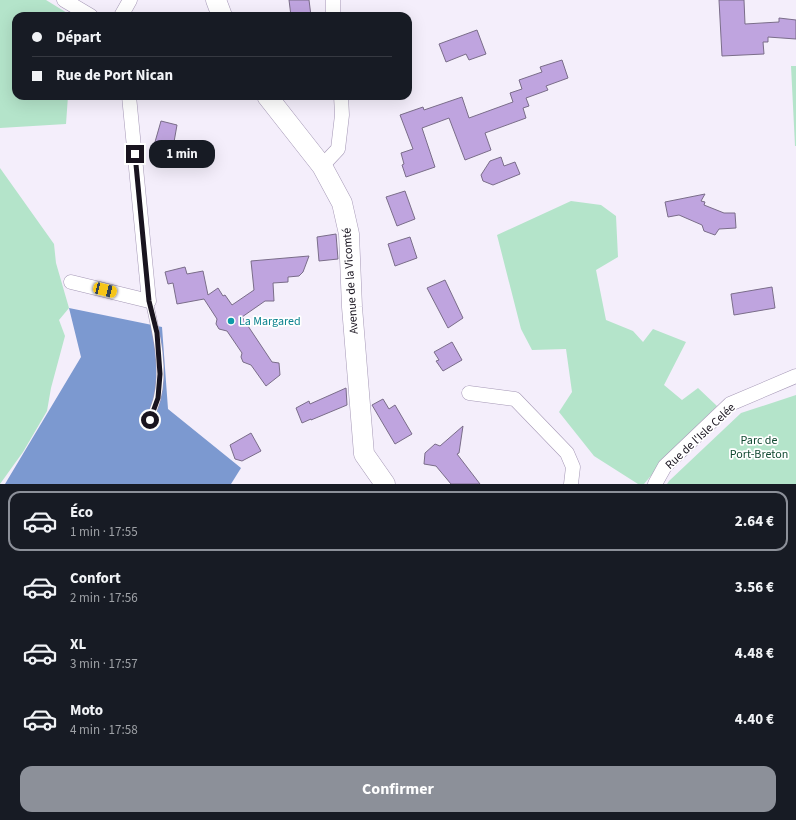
<!DOCTYPE html>
<html lang="fr">
<head>
<meta charset="utf-8">
<style>
	:root { --surface:#171b24; --page:#20242c; --text:#f1f3f6; --muted:#9ea1a6; --line:#363941; --accent:#8c9099 }
	body { margin:0; font-family:"Source Sans 3",sans-serif; background:var(--page); color:var(--text); height:100vh; display:flex; flex-direction:column; font-size:15px; white-space:nowrap }
	* { box-sizing:border-box; margin:0 }
	p { font-size:13px; color:var(--muted) }
	.icon { flex:none; width:22px; height:22px; fill:none; stroke:currentColor; stroke-width:2; stroke-linecap:round; stroke-linejoin:round }
	.map { position:relative; height:484px; overflow:hidden }
	.drawer { display:flex; flex-direction:column; background:var(--surface); flex:1 }
	.drawer>* { flex:none }
	.banner { position:absolute; left:12px; top:12px; width:400px; height:88px; border-radius:12px; box-shadow:0 4px 16px #0002; display:grid; align-content:center; height:88px; padding:0 20px; background:var(--surface) }
	.end { position:absolute; width:18px; height:18px; margin:-9px; border:5px solid #19141f; background:#fff; box-shadow:0 0 0 2px #fff }
	.from { border-radius:50% }
	.bubble { position:absolute; height:28px; border-radius:12px; background:var(--surface); box-shadow:0 4px 16px #0002; font-size:13px; font-weight:700; line-height:28px; text-align:center }
	.car { position:absolute; width:12px; height:24px; margin:-12px -6px; border-radius:5px; box-shadow:0 0 3px 1px #0007; background:linear-gradient(#f5c518 24%,#345 0 40%,#f5c518 0 76%,#345 0 86%,#f5c518 0) }
	.banner b { display:flex; align-items:center; gap:14px; height:38px; font-size:15px }
	.banner b+b { border-top:1px solid var(--line) }
	.banner i { width:10px; height:10px; background:var(--text) }
	ul { padding:7px 0 0; list-style:none }
	li { display:flex; align-items:center; gap:12px; height:60px; margin:0 8px 6px; padding:0 12px; border:2px solid transparent; border-radius:12px }
	li div { flex:1 }
	li b { display:block; font-size:15px }
	li em { font-style:normal; font-weight:700 }
	li.selected { border-color:var(--accent) }
	li>.icon { width:36px; height:36px; stroke-width:1.5 }
	.cta { display:flex; gap:8px; margin-top:auto; padding:8px 20px }
	.cta a { flex:1; height:46px; border-radius:12px; background:var(--accent); color:#fff; font-size:16px; font-weight:700; line-height:46px; text-align:center }
	.map>svg:first-child { display:block }
</style>
</head>
<body>
<div class="map">
<svg width="796" height="484" viewBox="0 0 796 484">
	<rect width="100%" height="100%" fill="#f4eefb"/>
	<!-- green -->
	<g fill="#b4e4ca">
		<path d="M0,0H46L72,16H16V96H68L66,124L0,128Z"/>
		<path d="M791,66H796V146H795Z"/>
		<path d="M0,168L54,244L56,263L69,308L59,320L65,336L51,388L47,411L23,452L0,484Z"/>
		<path d="M571,201L601,205L616,216L618,257L596,270L606,320L633,331L643,342L653,329L686,342L664,385L682,400L698,388L717,406L676,446L644,484H638L594,456L559,412L572,392L566,349L532,350L521,329L497,235Z"/>
		<path d="M796,395V484H667L669,481L741,413Z"/>
	</g>
	<!-- water -->
	<path fill="#7c99d0" d="M69,308L162,327L168,409L241,468L231,484H5L81,357Z"/>
	<!-- building -->
	<g fill="#bfa4df" stroke="#7a6d89">
		<path d="M289,0H309L311,16H291Z"/>
		<path d="M719,0H744L745,24L779,22V18L796,20V39L768,37V42H763L764,54L722,56Z"/>
		<path d="M477,30L486,54L469,60L466,54L446,62L439,44Z"/>
		<path d="M562,60L568,78L546,86L548,90L526,98L529,106L523,108L526,118L485,133L491,150L465,160L449,118L422,128L435,167L406,177L402,165L404,164L401,153L413,149L400,115L423,107L424,110L462,97L469,118L513,102L510,93L522,89L519,80L542,72L540,67Z"/>
		<path d="M161,121L177,125L174,142L191,145L187,165L151,156Z"/>
		<path d="M501,157L504,166L515,162L520,174L493,185L483,181L481,175L490,161Z"/>
		<path d="M405,191L415,219L397,226L386,197Z"/>
		<path d="M705,194L701,201L705,202L704,205L724,213H735L736,228L719,229L715,235L704,231L702,225L679,215L668,217L665,202Z"/>
		<path d="M336,234L338,259L319,261L317,237Z"/>
		<path d="M410,237L417,258L395,266L388,244Z"/>
		<path d="M309,256L303,272L299,276L288,277V282L273,283L274,301H265L242,317L272,362L279,363L280,375L266,386L251,365L243,362L241,357L242,353L227,331L219,329L216,324L217,319L204,299L177,304L173,283L168,284L165,272L185,267L187,274L203,271L208,295L218,288L223,296L225,295L232,305L254,290L251,261Z"/>
		<path d="M445,280L463,318L448,328L427,288Z"/>
		<path d="M772,287L775,308L734,315L731,294Z"/>
		<path d="M452,342L462,360L443,371L436,361L439,360L434,352Z"/>
		<path d="M346,388L347,405L311,420V419L302,423L296,408L309,401L310,404Z"/>
		<path d="M383,399L389,409L395,405L412,434L395,444L372,405Z"/>
		<path d="M463,426L459,453L457,454L480,484H451L436,466L424,464L425,453L435,444L440,446Z"/>
		<path d="M251,433L261,451L242,461L235,459L230,445Z"/>
	</g>
	<g fill="none" stroke-linecap="round" stroke-linejoin="round">
		<defs>
			<path id="lane" d="M149,301C156,332 165,368 157,399C155,406 152,413 150,420"/>
			<g id="street">
				<path d="M64,0L91,16"/>
				<path d="M333,0V16"/>
				<path d="M121,16L130,0"/>
				<path d="M322,166L338,149L342,115L341,96"/>
				<path d="M71,282L149,301L129,96"/>
				<path d="M469,393L515,399L567,453L573,467L571,484"/>
				<path d="M655,484L665,466L730,404L796,376"/>
			</g>
			<g id="secondary">
				<path d="M216,0L222,16"/>
				<path d="M267,96L322,166L342,203L349,234L352,307L364,454L385,484"/>
			</g>
		</defs>
		<!-- lane casing -->
		<use href="#lane" stroke="#a598b6" stroke-width="8"/>
		<!-- street casing -->
		<use href="#street" stroke="#a598b6" stroke-width="15"/>
		<!-- secondary casing -->
		<use href="#secondary" stroke="#a598b6" stroke-width="21"/>
		<!-- lane -->
		<use href="#lane" stroke="#fff" stroke-width="7"/>
		<!-- street -->
		<use href="#street" stroke="#fff" stroke-width="14"/>
		<!-- secondary -->
		<use href="#secondary" stroke="#fff" stroke-width="20"/>
	</g>
	<g fill="none" stroke-linecap="round" stroke-linejoin="round">
		<!-- route -->
		<path stroke="#19141f" stroke-width="5" d="M135,154L149,301L157,333L160,374L158,398L150,420"/>
	</g>
	<!-- markers -->
	<circle fill="#0f9aa8" stroke="#fff" stroke-width="1.5" cx="231" cy="321" r="4"/>
	<g text-anchor="middle" stroke-width="3.5" stroke-linejoin="round" paint-order="stroke">
		<!-- street labels -->
		<g font-size="12" fill="#19141f" stroke="#fff">
			<text transform="translate(350 281) rotate(-94)" y="4">Avenue de la Vicomté</text>
			<text transform="translate(700 436) rotate(-43)" y="4">Rue de l'Isle Celée</text>
		</g>
		<!-- culture labels -->
		<g font-size="12" fill="#0d838f" stroke="#fff" text-anchor="start">
			<text x="239" y="325">La Margared</text>
		</g>
		<!-- park labels -->
		<g font-size="12" fill="#124a32" stroke="#fff">
			<text x="759" y="444">Parc de<tspan x="759" dy="14">Port-Breton</tspan></text>
		</g>
	</g>
</svg>
<i class="end from" style="left:150px;top:420px"></i>
<i class="end" style="left:135px;top:154px"></i>
<div class="bubble" style="left:149px;top:140px;width:66px">1 min</div>
<i class="car" style="left:105px;top:290px;rotate:104deg"></i>
<div class="banner">
<b><i class="from"></i>Départ</b>
<b><i></i>Rue de Port Nican</b>
</div>
</div>
<section class="drawer">
<ul>
<li class="selected"><svg class="icon" aria-label="car" viewBox="0 0 24 24"><path d="M5 17H2v-5l4-1 3-4h7l3 4 3 1v5h-3M9 17h6M6 11h13"/><circle cx="7" cy="17" r="2"/><circle cx="17" cy="17" r="2"/></svg><div><b>Éco</b><p>1 min · 17:55</p></div><em>2.64 €</em></li>
<li><svg class="icon" aria-label="car" viewBox="0 0 24 24"><path d="M5 17H2v-5l4-1 3-4h7l3 4 3 1v5h-3M9 17h6M6 11h13"/><circle cx="7" cy="17" r="2"/><circle cx="17" cy="17" r="2"/></svg><div><b>Confort</b><p>2 min · 17:56</p></div><em>3.56 €</em></li>
<li><svg class="icon" aria-label="car" viewBox="0 0 24 24"><path d="M5 17H2v-5l4-1 3-4h7l3 4 3 1v5h-3M9 17h6M6 11h13"/><circle cx="7" cy="17" r="2"/><circle cx="17" cy="17" r="2"/></svg><div><b>XL</b><p>3 min · 17:57</p></div><em>4.48 €</em></li>
<li><svg class="icon" aria-label="car" viewBox="0 0 24 24"><path d="M5 17H2v-5l4-1 3-4h7l3 4 3 1v5h-3M9 17h6M6 11h13"/><circle cx="7" cy="17" r="2"/><circle cx="17" cy="17" r="2"/></svg><div><b>Moto</b><p>4 min · 17:58</p></div><em>4.40 €</em></li>
</ul>
<div class="cta"><a>Confirmer</a></div>
</section>
</body>
</html>
